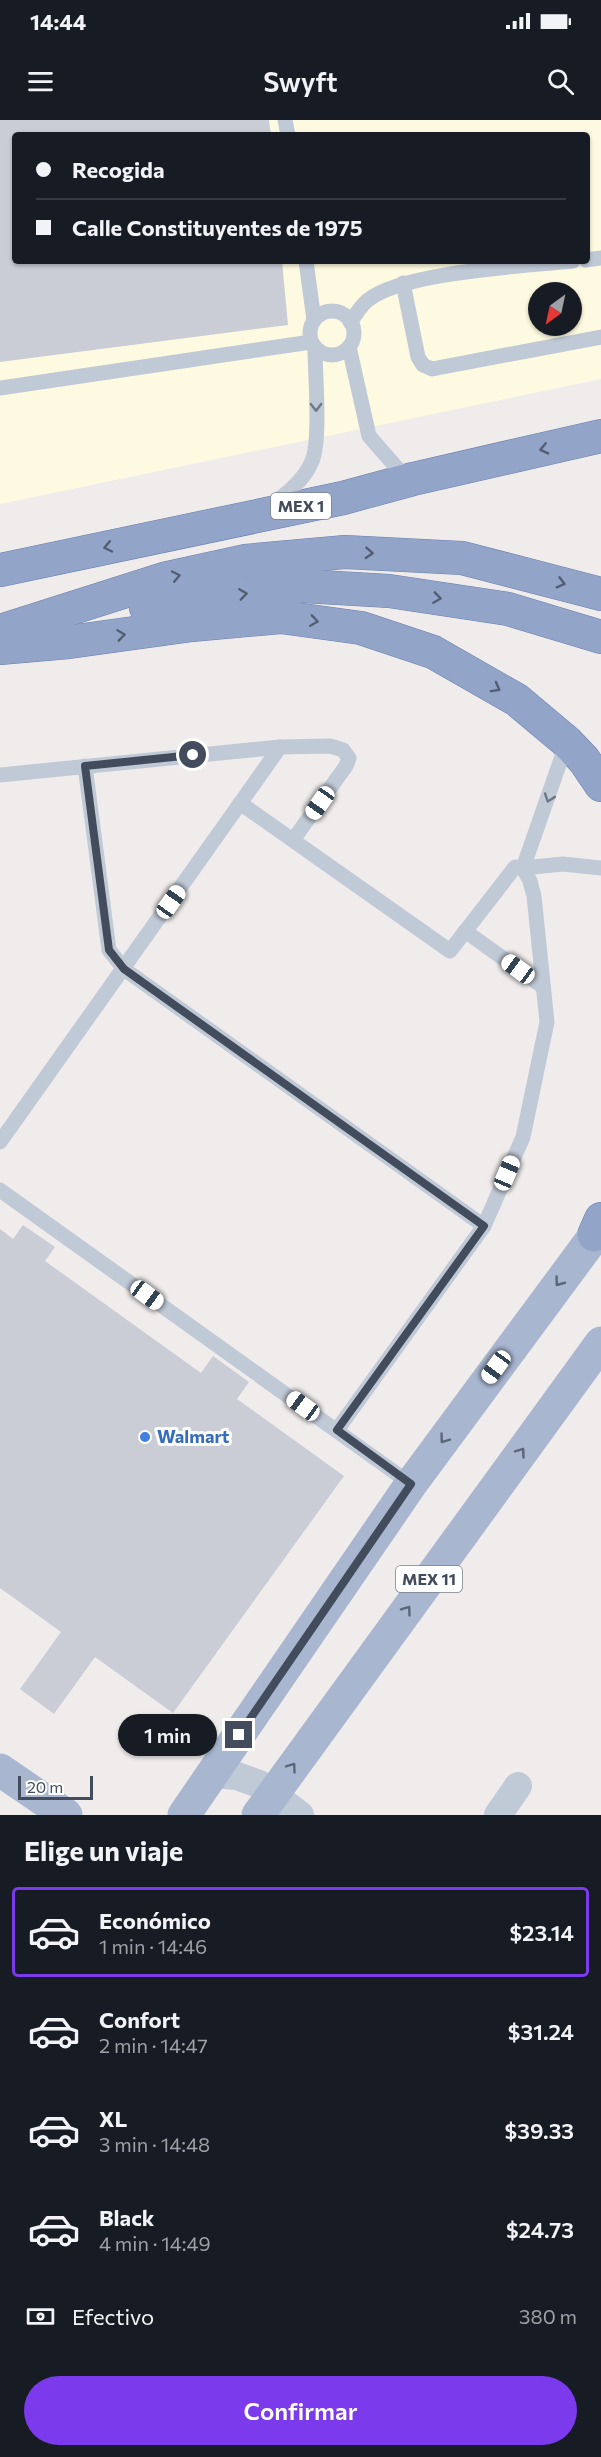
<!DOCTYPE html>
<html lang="es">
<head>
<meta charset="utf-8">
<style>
	:root { --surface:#171b24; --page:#20242c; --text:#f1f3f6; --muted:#9ea1a6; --line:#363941; --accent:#7c3aed }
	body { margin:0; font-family:Commissioner,sans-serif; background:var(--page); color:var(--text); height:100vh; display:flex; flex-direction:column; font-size:22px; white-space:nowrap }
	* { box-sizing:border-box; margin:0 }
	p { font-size:20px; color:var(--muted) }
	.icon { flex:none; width:33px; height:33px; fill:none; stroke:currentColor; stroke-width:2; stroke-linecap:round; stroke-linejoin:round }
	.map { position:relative; height:1695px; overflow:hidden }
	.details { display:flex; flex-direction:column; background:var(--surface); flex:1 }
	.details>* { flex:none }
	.banner { position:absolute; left:12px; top:12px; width:578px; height:132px; border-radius:6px; box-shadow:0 2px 4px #0004; display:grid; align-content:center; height:132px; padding:0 24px; background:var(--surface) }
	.needle { width:39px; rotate:213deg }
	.fabs { position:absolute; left:528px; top:162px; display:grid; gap:12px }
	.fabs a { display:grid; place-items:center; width:54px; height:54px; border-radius:50%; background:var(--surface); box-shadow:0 2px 4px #0004; font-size:30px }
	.scale { position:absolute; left:18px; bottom:15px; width:75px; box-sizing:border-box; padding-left:6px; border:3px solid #424c5c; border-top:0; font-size:16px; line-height:21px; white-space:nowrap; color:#424c5c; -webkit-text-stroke:4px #fff; paint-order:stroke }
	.end { position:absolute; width:27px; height:27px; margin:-14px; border:8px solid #424c5c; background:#fff; box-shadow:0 0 0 3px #fff }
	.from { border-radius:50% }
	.bubble { position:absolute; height:42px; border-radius:21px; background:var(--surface); box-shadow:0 2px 4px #0004; font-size:20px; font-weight:600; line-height:42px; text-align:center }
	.car { position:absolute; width:18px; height:36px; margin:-18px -9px; border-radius:8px; box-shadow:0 0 4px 2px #0007; background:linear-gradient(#fff 24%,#345 0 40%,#fff 0 76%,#345 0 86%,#fff 0) }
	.banner b { display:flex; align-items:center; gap:21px; height:57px; font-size:22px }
	.banner b+b { border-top:2px solid var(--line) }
	.banner i { width:15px; height:15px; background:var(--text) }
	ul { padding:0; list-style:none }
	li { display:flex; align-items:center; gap:18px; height:90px; margin:0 12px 9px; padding:0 12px; border:3px solid transparent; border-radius:6px }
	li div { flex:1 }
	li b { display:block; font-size:22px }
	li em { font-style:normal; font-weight:600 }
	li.selected { border-color:var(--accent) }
	li>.icon { width:54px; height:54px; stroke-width:1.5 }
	h2 { padding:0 24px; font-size:27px; line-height:72px }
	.pay { display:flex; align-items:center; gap:15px; height:66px; padding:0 24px; font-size:22px }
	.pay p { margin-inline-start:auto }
	.button { display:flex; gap:12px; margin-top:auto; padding:12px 24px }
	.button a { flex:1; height:69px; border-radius:36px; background:var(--accent); color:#fff; font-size:24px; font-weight:600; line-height:69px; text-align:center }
	.status { display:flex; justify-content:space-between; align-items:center; height:42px; padding:0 30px; background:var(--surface); direction:ltr }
	.status svg { height:16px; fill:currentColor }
	header { display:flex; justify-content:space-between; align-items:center; height:78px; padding:0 24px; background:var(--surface); font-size:27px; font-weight:600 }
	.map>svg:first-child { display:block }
</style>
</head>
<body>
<div class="status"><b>14:44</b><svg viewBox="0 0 49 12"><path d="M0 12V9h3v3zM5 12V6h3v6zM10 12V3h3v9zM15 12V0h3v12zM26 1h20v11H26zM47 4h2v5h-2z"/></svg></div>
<header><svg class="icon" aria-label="menu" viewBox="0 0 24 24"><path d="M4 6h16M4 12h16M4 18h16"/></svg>Swyft<svg class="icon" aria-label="search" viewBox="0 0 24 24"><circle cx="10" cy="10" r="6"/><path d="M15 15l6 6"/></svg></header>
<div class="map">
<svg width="601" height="1695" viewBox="0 0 601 1695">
	<rect width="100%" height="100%" fill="#f0ecec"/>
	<!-- commercial -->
	<path fill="#fefae1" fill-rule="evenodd" d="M0,0H601V259L0,384ZM15,15H586V141H15ZM538,172H572V206H538Z"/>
	<!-- building -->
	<g fill="#cacdd5">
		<path d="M0,0H269L271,15H15V141H282L288,205L0,242Z"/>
		<path d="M23,1105L55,1127L45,1141L201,1253L213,1236L249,1262L237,1279L344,1356L173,1593L95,1537L54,1594L20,1569L61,1512L0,1468V1109L13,1119Z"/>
	</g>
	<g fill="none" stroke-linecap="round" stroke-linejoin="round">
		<defs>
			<g id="trunk">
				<path d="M0,450L343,378L413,359L601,316"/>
				<path d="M146,488L303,466L389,471L508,489L601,517"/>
				<path d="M0,511L167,458L245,441L345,432L462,438L601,474"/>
				<path d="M0,528L69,522L192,505L281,497L361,508L433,532L517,580L567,622L584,640L601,665"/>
				<path d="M594,1115L601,1099"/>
			</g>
		</defs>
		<!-- trunk casing -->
		<use href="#trunk" stroke="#687fae" stroke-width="34"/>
		<!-- service -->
		<g stroke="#c0c9d6" stroke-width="15">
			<path d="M285,0L288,15"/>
			<path d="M586,140L601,138"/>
			<path d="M306,141L314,200"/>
			<path d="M403,163L418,237L423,245L432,249L601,217"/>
			<circle cx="332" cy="213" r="22"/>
			<path d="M350,202C356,195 361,185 368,180C402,152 526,146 573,141"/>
			<path d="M349,227L369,316L404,356L411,358"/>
			<path d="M0,268L311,222"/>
			<path d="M271,385C287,374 305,359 312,341C321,320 315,254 315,228"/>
			<path d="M567,622L523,748L563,744L601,748"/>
			<path d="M85,646L109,830L124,849L484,1106"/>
			<path d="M0,655L280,627L330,626L343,630L349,638L346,646L293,720"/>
			<path d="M240,683L450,831L515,747L523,748L530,761L534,776L547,902L523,1017L484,1106L337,1310"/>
			<path d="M465,811L543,867"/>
			<path d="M0,1022L280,627"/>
			<path d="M0,1070L411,1364"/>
		</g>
		<!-- minor -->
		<g stroke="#c0c9d6" stroke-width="28">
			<path d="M212,1654L237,1656L259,1664L300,1695"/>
			<path d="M498,1695L518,1666"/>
		</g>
		<!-- primary -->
		<g stroke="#a8b6d0" stroke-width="33">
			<path d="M0,1650L66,1695"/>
			<path d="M184,1695L411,1364L601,1107"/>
			<path d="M258,1695L601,1223"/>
		</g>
		<!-- trunk -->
		<use href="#trunk" stroke="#92a5c9" stroke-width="33"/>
	</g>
	<!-- one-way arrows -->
	<defs><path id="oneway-chevron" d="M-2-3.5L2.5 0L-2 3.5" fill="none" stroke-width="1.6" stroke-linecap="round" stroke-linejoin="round" transform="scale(1.5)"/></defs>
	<g stroke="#6e7887">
		<use href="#oneway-chevron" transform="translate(316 287) rotate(89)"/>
		<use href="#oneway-chevron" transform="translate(549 678) rotate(109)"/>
	</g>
	<g stroke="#525e72">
		<use href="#oneway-chevron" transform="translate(544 329) rotate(167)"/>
		<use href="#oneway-chevron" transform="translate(108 427) rotate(168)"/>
		<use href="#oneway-chevron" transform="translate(369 433) rotate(3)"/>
		<use href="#oneway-chevron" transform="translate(176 456) rotate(-12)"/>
		<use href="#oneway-chevron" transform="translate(561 463) rotate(15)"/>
		<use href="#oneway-chevron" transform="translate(243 474) rotate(-8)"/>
		<use href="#oneway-chevron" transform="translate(437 478) rotate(8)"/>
		<use href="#oneway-chevron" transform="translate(314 501) rotate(8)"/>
		<use href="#oneway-chevron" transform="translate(121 515) rotate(-8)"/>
		<use href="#oneway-chevron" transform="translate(496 568) rotate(29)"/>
	</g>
	<g stroke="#5c6679">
		<use href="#oneway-chevron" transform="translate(559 1162) rotate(127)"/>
		<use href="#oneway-chevron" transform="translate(444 1319) rotate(126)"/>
		<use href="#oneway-chevron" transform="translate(521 1332) rotate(-54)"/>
		<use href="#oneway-chevron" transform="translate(407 1490) rotate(-54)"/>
		<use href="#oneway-chevron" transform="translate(292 1647) rotate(-54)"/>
	</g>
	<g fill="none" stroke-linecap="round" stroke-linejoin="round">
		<!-- route -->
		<path stroke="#424c5c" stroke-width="8" d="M193,635L85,646L109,830L124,849L484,1106L337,1310L411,1364L239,1615"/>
	</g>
	<!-- markers -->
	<circle fill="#3f7fe0" stroke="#fff" stroke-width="2" cx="145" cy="1317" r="6"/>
	<g text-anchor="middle" stroke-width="6" stroke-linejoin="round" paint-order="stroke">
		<!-- shield labels -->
		<g fill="#fff" stroke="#7b828d" stroke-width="1.5">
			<rect x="271" y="373" width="60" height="26" rx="4.5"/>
			<rect x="396" y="1446" width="66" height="26" rx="4.5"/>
		</g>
		<g font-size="16" font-weight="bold" fill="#424c5c">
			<text x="301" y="392">MEX 1</text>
			<text x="429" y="1465">MEX 11</text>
		</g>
		<!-- shop labels -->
		<g font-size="18" font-weight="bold" fill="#366cbe" stroke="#fff" text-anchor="start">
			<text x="157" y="1323">Walmart</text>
		</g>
	</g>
</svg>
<div class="fabs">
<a><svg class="needle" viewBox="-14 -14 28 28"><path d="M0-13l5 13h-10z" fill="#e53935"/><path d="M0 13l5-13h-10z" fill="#9ea1a6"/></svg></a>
</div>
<div class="scale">20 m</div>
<i class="end from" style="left:193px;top:635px"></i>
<i class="end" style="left:239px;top:1615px"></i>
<div class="bubble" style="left:118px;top:1594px;width:99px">1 min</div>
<i class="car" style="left:320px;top:683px;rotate:215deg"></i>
<i class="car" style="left:171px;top:782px;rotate:35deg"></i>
<i class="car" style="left:518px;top:849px;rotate:306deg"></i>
<i class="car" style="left:507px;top:1053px;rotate:23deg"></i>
<i class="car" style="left:147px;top:1175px;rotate:126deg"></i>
<i class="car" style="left:496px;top:1247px;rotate:216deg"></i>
<i class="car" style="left:303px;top:1286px;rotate:306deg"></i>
<div class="banner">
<b><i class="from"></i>Recogida</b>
<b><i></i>Calle Constituyentes de 1975</b>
</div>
</div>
<section class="details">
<h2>Elige un viaje</h2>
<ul>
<li class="selected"><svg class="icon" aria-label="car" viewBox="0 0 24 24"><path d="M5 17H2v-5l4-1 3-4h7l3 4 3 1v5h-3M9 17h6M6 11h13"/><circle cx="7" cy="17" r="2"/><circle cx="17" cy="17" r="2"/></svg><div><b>Económico</b><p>1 min · 14:46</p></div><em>$23.14</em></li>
<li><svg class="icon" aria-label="car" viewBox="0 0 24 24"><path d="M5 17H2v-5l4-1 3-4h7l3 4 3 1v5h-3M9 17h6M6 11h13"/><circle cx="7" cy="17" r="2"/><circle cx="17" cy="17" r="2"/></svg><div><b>Confort</b><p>2 min · 14:47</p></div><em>$31.24</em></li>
<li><svg class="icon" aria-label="car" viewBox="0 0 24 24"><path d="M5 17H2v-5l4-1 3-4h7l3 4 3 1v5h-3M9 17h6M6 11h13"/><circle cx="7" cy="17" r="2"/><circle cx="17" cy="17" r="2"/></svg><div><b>XL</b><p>3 min · 14:48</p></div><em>$39.33</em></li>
<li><svg class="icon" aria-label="car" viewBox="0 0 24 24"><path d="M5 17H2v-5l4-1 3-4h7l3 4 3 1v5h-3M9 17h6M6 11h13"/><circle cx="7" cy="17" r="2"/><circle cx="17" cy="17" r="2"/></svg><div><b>Black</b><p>4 min · 14:49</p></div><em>$24.73</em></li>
</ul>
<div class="pay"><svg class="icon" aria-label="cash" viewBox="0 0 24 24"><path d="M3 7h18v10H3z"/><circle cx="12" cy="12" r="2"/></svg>Efectivo<p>380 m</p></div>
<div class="button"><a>Confirmar</a></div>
</section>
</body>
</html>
